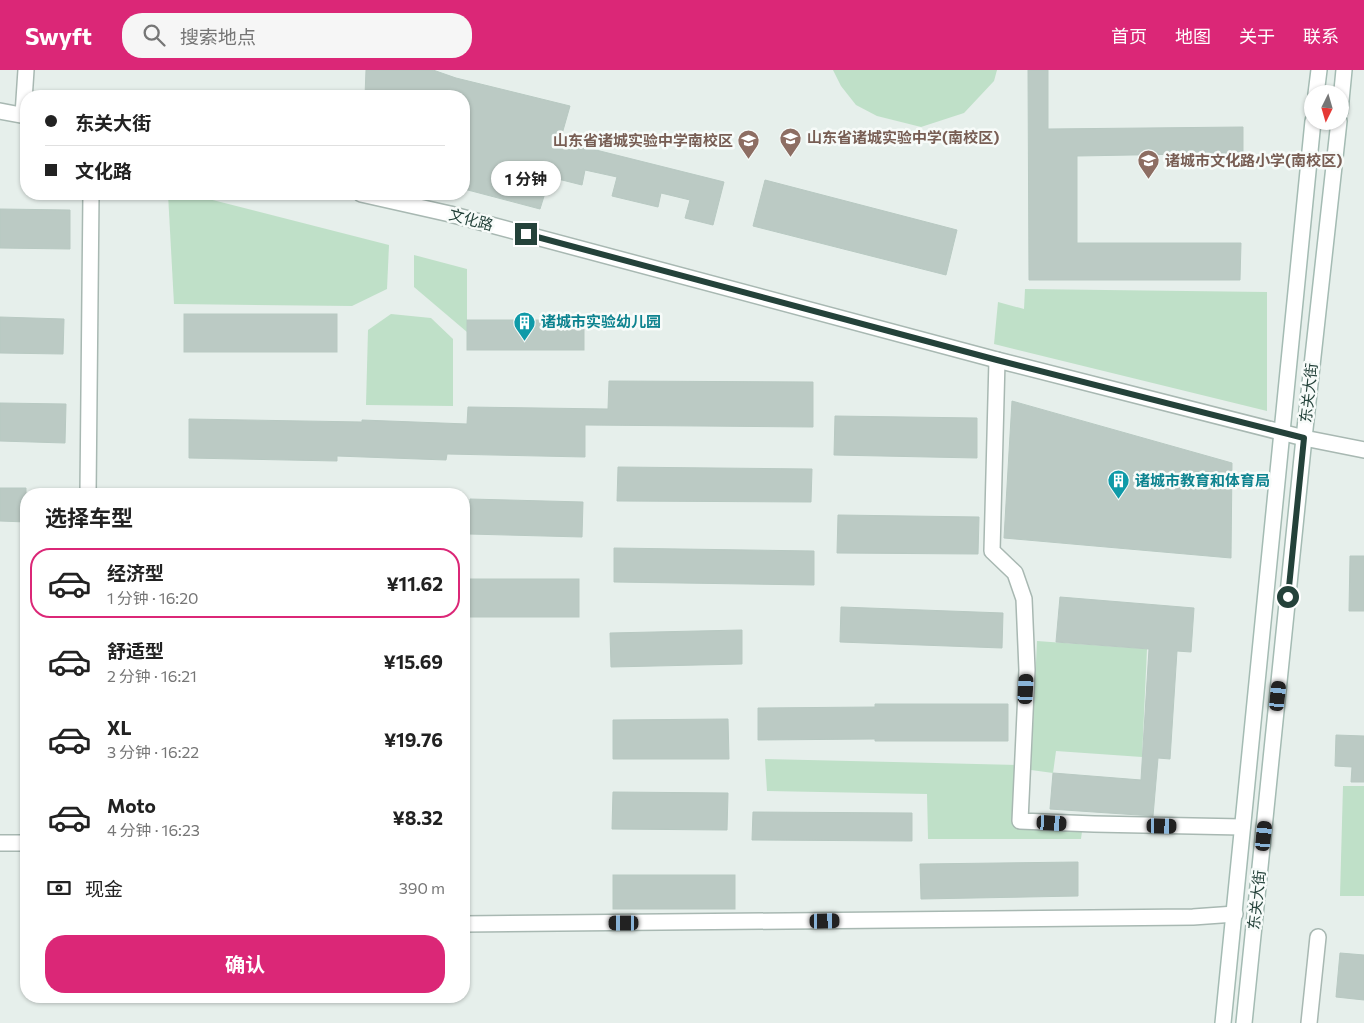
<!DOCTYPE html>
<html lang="zh">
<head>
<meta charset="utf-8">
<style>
	:root { --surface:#fff; --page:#f6f6f6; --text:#222; --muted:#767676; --line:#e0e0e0; --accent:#db2777 }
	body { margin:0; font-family:Commissioner,"Noto Sans SC",sans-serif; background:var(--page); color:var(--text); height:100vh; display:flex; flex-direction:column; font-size:19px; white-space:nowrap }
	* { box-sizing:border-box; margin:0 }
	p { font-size:16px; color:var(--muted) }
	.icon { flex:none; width:28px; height:28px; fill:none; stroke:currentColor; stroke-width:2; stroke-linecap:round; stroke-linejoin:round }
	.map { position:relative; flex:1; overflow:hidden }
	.side { position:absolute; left:20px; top:418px; width:450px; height:515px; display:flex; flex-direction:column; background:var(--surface); border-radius:20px; box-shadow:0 1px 4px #0004 }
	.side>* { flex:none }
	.top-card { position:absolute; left:20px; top:20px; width:450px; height:110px; border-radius:20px; box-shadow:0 1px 4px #0004; display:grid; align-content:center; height:110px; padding:0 25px; background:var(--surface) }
	.needle { width:32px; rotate:185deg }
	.controls { position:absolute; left:1304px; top:15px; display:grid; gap:10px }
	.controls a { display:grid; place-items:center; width:45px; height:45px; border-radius:50%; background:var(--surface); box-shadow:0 1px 4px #0004; font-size:25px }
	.end { position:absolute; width:22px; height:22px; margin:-11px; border:6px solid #24423a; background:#fff; box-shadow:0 0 0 2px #fff }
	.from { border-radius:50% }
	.bubble { position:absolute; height:35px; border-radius:18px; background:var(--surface); box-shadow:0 1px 4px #0004; font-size:16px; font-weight:700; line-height:35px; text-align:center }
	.car { position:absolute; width:15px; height:30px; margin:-15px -8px; border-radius:6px; box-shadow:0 0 4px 1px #0007; background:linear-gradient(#222 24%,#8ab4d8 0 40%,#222 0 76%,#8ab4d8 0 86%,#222 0) }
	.top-card b { display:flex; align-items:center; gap:18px; height:48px; font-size:19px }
	.top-card b+b { border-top:1px solid var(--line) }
	.top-card i { width:12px; height:12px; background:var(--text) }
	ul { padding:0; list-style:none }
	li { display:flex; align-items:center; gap:15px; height:70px; margin:0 10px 8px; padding:0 15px; border:2px solid transparent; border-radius:20px }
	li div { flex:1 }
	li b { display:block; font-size:19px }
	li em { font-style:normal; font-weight:700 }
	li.selected { border-color:var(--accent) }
	li>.icon { width:45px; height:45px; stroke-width:1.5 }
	h2 { padding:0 25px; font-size:22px; line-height:60px }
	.pay { display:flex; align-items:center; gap:12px; height:55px; padding:0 25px; font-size:19px }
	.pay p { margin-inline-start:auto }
	.primary-button { display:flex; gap:10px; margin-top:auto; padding:10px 25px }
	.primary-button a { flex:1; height:58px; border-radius:20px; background:var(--accent); color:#fff; font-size:20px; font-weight:700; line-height:58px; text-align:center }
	header { display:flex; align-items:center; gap:30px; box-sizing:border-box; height:70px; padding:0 25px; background:var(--accent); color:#fff }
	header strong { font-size:24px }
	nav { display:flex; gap:28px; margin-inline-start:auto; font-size:18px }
	.search { width:350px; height:45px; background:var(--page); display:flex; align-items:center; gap:12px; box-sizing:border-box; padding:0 18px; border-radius:20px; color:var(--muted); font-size:19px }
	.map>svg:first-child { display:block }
</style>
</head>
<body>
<header>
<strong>Swyft</strong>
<div class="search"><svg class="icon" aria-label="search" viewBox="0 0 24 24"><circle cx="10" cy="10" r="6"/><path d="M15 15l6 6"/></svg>搜索地点</div>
<nav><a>首页</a><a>地图</a><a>关于</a><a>联系</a></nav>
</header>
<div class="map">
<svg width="1364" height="953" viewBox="0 0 1364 953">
	<rect width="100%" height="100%" fill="#e6efeb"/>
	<!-- green -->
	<g fill="#bfe0c8">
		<path d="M833,0H997L994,11L964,43L921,57L877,46L856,35L841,16Z"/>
		<path d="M168,124H189L389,175L387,219L352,236L174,234Z"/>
		<path d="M414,185L467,199V262L414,217Z"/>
		<path d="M1025,219L1267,222V341L994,274L998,232L1024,239Z"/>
		<path d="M391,244L431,248L453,269V336L366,335L368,260Z"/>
		<path d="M1037,571L1147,579L1142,687L1056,681L1053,703L1031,700Z"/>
		<path d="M765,689L1022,695L1020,751L1083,754L1081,769H928L927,724L767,721Z"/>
		<path d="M1343,716H1364V826H1340Z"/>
	</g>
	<!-- building -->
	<g fill="#bbcac4" stroke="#b8c9c2">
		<path d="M366,0H433L456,8L570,36L560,71L724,112L713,155L685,148L690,130L661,123L658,137L612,126L617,107L585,100L582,115L550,107L540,139L464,119V26H365Z"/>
		<path d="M1028,0H1048V59L1243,57V83L1077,86V173H1241L1240,210H1029Z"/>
		<path d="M765,110L957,160L946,205L753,156Z"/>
		<path d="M0,139L70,140V179L0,178Z"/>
		<rect x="184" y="244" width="153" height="38"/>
		<path d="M0,247L64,249L63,284L0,283Z"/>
		<rect x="467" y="250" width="117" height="30"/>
		<path d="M609,311L813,312V357L585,355V387L447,384L446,390L337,386V391L189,388V349L362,352V350L467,354L468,337L608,339Z"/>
		<path d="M1012,331L1232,393L1231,488L1004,468Z"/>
		<path d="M0,333L66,334L65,373L0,371Z"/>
		<path d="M835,346L977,348V388L834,385Z"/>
		<path d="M618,397L812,399L811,432L617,431Z"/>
		<path d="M0,418H26V452L0,451Z"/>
		<path d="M470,429L583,432L582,467L469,464Z"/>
		<path d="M838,445L979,447L978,484L837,483Z"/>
		<path d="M614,478L814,481V515L614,512Z"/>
		<path d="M1350,486H1364V541H1349Z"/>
		<rect x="465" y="509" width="114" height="38"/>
		<path d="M1060,527L1194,538L1191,582L1177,581L1170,689L1158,688L1153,746L1050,739L1053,703L1141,710L1149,579L1056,572Z"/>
		<path d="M841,537L1003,543L1002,578L840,572Z"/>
		<path d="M742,560V594L611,597L610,563Z"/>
		<path d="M875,634H1008V671H875V669L758,670V638L875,637Z"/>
		<path d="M728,649L729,689H613V650Z"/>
		<path d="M1336,665L1364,666V712H1351L1352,697L1335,696Z"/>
		<path d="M613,722L728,723L727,760L612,759Z"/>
		<path d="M753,742L912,743V771L752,770Z"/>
		<path d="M1078,792V826L921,829L920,794Z"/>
		<rect x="613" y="805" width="122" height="34"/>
		<path d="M1340,883L1364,885V930L1336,927Z"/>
	</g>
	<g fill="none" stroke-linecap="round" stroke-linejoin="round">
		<defs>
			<g id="minor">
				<path d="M23,45L26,0"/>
				<path d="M997,290L992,481L1015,503L1024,529L1027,600L1020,751L1094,754L1242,757"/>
				<path d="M1309,953L1318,867"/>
			</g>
			<g id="tertiary">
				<path d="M0,41L26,46"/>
				<path d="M361,124L450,144L997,290L1304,368L1364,380"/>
				<path d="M88,424L91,124"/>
				<path d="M0,773H26"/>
				<path d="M464,854L1193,847L1235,844"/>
			</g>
			<g id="secondary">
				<path d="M1316,24L1319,0"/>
				<path d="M1340,41L1344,0"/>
				<path d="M1223,953L1313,51"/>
				<path d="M1244,953L1304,368L1339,51"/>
			</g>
		</defs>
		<!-- minor casing -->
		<use href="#minor" stroke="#a8b8b2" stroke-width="18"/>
		<!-- tertiary casing -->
		<use href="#tertiary" stroke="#a8b8b2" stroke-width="18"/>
		<!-- secondary casing -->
		<use href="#secondary" stroke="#a4bbb3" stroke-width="18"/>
		<!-- minor -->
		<use href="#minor" stroke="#fff" stroke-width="15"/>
		<!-- tertiary -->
		<use href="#tertiary" stroke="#fff" stroke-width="15"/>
		<!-- secondary -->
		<use href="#secondary" stroke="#fff" stroke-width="15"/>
	</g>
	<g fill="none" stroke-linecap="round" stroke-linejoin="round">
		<!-- route -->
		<path stroke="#24423a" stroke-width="6" d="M526,164L997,290L1304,368L1288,527"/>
	</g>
	<!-- icons -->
	<defs>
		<symbol id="school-pin" viewBox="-11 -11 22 30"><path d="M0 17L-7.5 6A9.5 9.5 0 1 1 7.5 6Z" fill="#8d6e63" stroke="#f7fbf9"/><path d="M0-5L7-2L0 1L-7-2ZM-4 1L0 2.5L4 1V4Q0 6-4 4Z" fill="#fff"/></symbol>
		<symbol id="building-pin" viewBox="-11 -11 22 30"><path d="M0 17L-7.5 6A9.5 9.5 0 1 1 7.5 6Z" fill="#0f9aa8" stroke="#f7fbf9"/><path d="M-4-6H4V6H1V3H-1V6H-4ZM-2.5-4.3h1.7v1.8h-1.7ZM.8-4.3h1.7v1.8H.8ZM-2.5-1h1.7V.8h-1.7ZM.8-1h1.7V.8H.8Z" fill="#fff"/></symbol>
	</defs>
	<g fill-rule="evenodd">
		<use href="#school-pin" x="778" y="56" width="25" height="34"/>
		<use href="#school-pin" x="736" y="58" width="25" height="34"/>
		<use href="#school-pin" x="1136" y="78" width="25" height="34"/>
		<use href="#building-pin" x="512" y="240" width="25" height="34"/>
		<use href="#building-pin" x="1106" y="398" width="25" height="34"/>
	</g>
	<g text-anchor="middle" stroke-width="5" stroke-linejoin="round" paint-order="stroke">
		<!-- education labels -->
		<g font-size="15" font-weight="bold" fill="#785e54" stroke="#f7fbf9" text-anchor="start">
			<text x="807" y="73">山东省诸城实验中学(南校区)</text>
			<text x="733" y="76" text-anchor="end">山东省诸城实验中学南校区</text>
			<text x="1165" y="96">诸城市文化路小学(南校区)</text>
		</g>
		<!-- street labels -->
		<g font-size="15" fill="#24423a" stroke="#f7fbf9">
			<text transform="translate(471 150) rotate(15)" y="5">文化路</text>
			<text transform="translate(1309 323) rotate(-84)" y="5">东关大街</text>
			<text transform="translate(1257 830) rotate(-84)" y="5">东关大街</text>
		</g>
		<!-- culture labels -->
		<g font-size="15" font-weight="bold" fill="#0d838f" stroke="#f7fbf9" text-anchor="start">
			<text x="541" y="257">诸城市实验幼儿园</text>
			<text x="1135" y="416">诸城市教育和体育局</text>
		</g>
	</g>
</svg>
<div class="controls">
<a><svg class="needle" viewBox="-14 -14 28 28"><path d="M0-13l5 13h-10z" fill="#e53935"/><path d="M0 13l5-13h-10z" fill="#767676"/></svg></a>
</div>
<i class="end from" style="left:1288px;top:527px"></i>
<i class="end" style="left:526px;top:164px"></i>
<div class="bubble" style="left:491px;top:91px;width:70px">1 分钟</div>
<i class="car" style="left:1026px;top:619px;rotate:3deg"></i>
<i class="car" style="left:1278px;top:626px;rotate:6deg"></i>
<i class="car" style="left:1052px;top:753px;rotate:93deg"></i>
<i class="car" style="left:1162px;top:756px;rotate:91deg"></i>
<i class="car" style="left:1264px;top:766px;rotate:6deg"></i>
<i class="car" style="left:825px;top:851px;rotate:89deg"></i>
<i class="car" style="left:624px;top:853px;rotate:270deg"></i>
<div class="top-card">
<b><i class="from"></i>东关大街</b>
<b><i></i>文化路</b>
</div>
<section class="side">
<h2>选择车型</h2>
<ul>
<li class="selected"><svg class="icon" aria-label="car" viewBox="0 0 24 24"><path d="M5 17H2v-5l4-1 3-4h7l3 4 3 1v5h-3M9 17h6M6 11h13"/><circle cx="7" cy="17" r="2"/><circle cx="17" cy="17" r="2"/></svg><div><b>经济型</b><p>1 分钟 · 16:20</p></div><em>¥11.62</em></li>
<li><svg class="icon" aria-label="car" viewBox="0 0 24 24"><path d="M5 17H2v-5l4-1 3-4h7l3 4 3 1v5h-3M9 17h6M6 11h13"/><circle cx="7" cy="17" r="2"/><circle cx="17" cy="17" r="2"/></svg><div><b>舒适型</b><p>2 分钟 · 16:21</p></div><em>¥15.69</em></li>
<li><svg class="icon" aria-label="car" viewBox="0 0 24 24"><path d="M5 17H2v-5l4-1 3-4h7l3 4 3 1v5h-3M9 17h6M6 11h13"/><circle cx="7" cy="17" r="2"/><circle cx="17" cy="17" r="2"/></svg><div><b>XL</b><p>3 分钟 · 16:22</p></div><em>¥19.76</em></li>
<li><svg class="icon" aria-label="car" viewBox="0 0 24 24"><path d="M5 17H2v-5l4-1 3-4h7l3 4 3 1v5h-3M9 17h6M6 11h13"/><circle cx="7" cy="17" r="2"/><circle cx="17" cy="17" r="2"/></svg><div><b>Moto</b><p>4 分钟 · 16:23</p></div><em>¥8.32</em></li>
</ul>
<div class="pay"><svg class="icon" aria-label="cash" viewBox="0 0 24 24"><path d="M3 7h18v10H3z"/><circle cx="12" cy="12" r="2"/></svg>现金<p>390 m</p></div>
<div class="primary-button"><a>确认</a></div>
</section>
</div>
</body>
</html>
